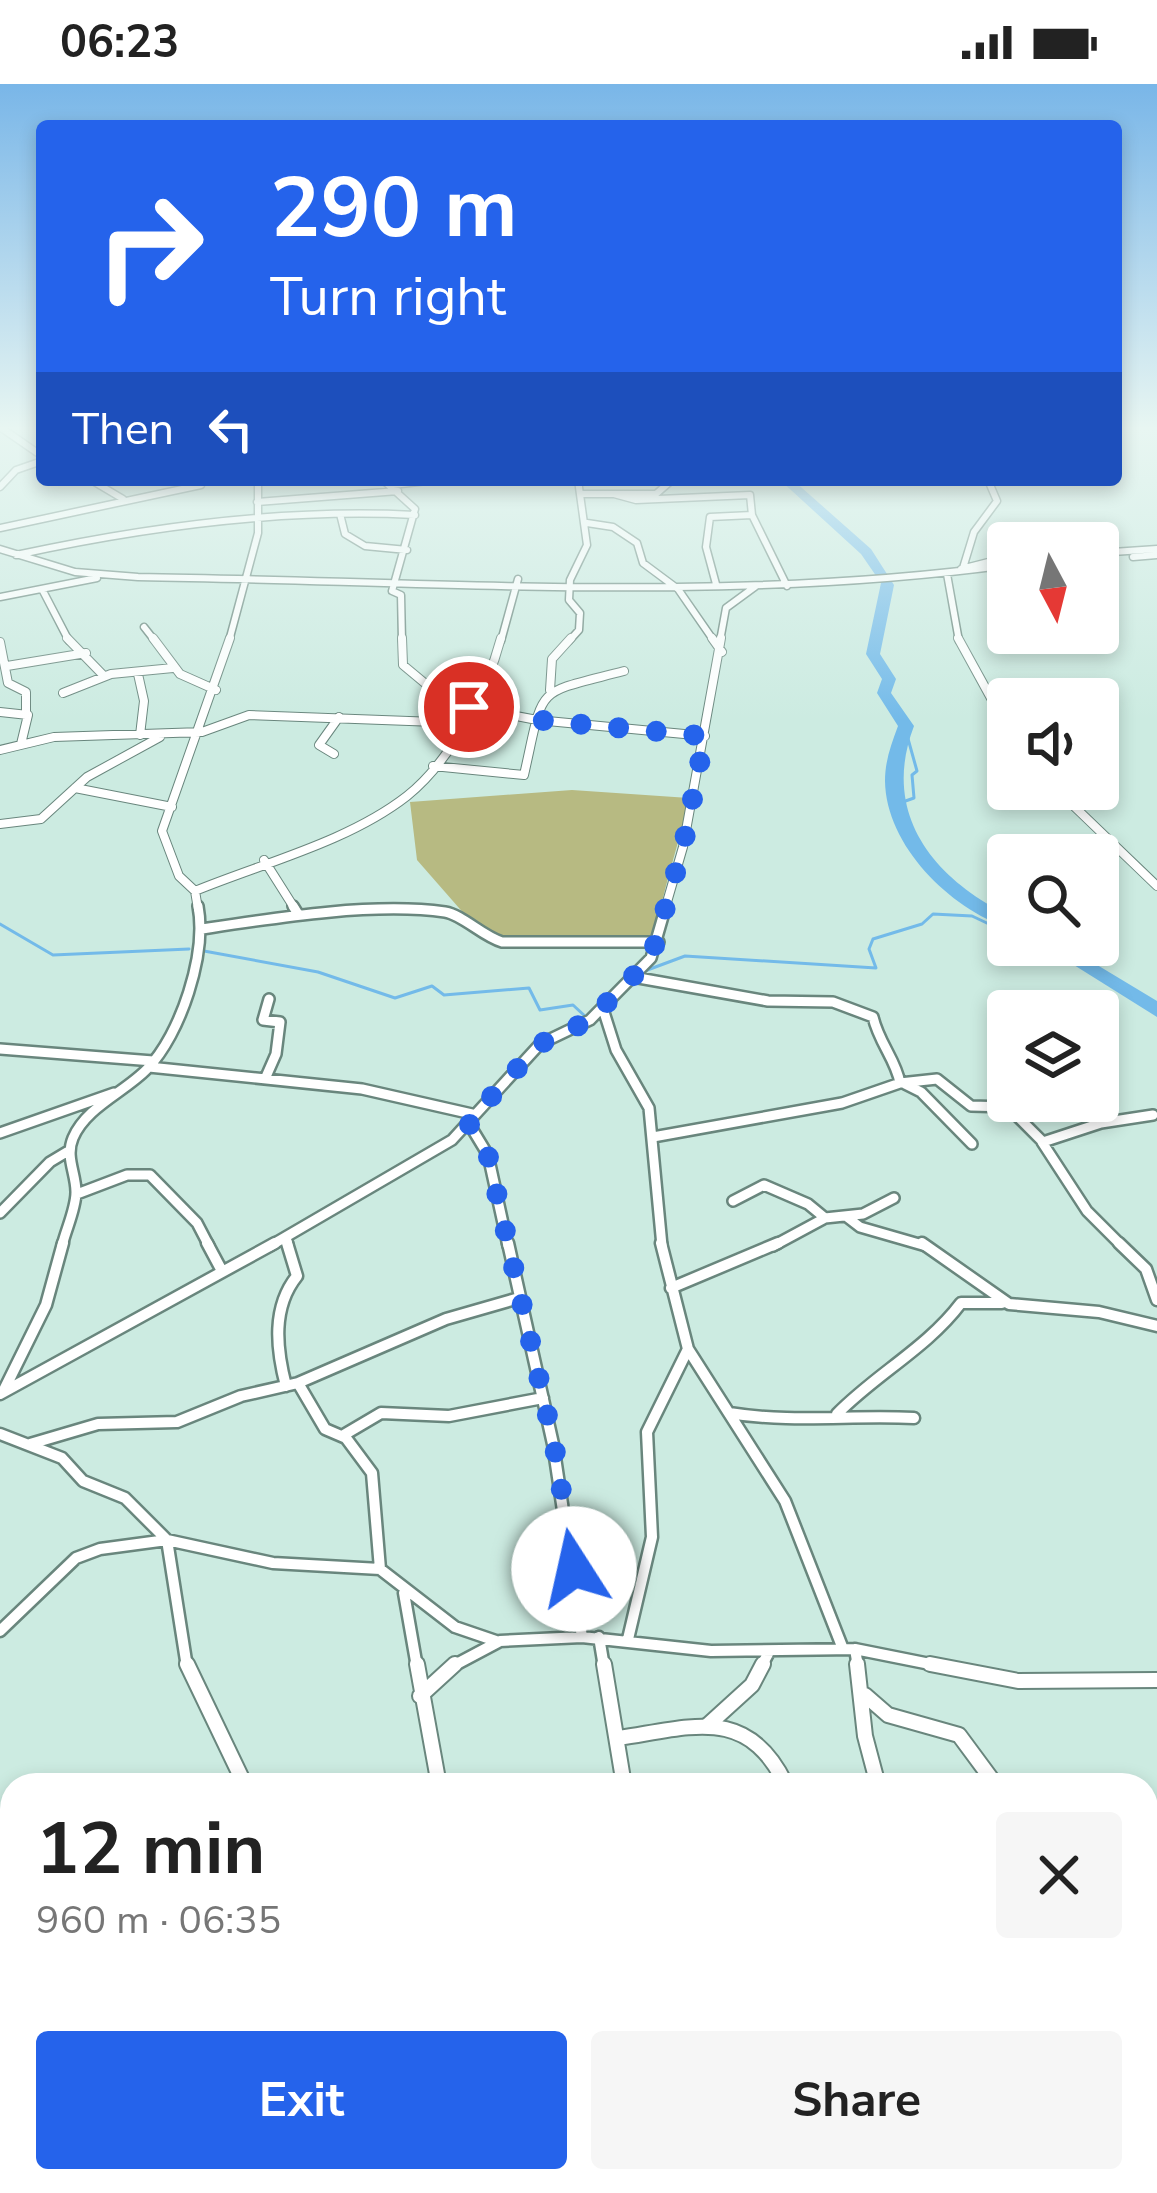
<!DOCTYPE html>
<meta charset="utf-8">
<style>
body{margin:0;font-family:"Nunito Sans",sans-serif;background:#f6f6f6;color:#222;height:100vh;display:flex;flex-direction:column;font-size:45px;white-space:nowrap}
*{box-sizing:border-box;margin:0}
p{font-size:39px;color:#767676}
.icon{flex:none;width:66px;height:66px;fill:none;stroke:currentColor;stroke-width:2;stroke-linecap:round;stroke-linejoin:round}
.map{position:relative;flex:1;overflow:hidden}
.panel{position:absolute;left:0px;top:1689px;width:1158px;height:420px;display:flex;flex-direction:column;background:#fff;border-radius:36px 36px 0 0;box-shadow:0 6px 18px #0003}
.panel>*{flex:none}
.banner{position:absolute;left:36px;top:36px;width:1086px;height:366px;border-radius:12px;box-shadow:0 6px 18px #0003;background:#2563eb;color:#fff;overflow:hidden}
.needle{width:78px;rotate:173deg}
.tools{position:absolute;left:987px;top:438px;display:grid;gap:24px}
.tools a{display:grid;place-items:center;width:132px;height:132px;border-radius:12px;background:#fff;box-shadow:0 6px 18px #0003;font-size:60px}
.pin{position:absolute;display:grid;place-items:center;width:102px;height:102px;color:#fff;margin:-51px;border:6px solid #fff;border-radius:50%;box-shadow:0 3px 12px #0007}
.me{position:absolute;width:132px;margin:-66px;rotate:350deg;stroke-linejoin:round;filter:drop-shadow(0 0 9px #0008)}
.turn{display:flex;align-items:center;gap:42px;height:252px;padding:0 36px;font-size:54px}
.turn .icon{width:156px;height:156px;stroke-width:2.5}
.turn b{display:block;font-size:84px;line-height:102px}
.then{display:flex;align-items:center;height:114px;padding:0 36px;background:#0003;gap:24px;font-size:45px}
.round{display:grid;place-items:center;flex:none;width:126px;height:126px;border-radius:12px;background:#f6f6f6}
.headline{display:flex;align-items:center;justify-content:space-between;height:204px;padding:0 36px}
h1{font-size:72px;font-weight:700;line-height:90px}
.cta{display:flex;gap:24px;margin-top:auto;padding:24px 36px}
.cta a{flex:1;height:138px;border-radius:12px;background:#2563eb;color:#fff;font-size:48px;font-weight:700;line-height:138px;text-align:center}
.cta a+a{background:#f6f6f6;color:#222}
.status{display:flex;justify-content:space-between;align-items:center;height:84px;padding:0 60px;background:#fff;direction:ltr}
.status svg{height:33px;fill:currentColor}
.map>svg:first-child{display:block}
.green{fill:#b7ba82}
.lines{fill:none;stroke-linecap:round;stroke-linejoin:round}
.stream{stroke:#73bae9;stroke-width:3}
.river{fill:#73bae9;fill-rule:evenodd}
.street-far4-casing{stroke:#69867d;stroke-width:9}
.street-far3-casing{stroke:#69867d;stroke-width:10}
.street-far2-casing{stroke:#69867d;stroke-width:14}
.street-far1-casing{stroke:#69867d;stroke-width:15}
.street-casing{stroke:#69867d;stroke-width:18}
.street-far4{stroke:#fff;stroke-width:6}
.street-far3{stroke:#fff;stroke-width:8}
.street-far2{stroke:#fff;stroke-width:9}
.street-far1{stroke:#fff;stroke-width:10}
.street{stroke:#fff;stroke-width:14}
.route{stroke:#2563eb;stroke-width:21;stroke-dasharray:0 37.8}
</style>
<div class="status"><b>06:23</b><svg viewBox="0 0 49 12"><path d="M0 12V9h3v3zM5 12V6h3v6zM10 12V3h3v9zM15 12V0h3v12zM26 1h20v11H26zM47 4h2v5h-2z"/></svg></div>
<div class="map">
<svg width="1157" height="2109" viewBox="0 0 1157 2109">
<rect width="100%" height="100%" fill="#ccebe1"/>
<!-- green -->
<path class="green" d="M 572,706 L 689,714 C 679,761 663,804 655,851 L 527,855 L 480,848 L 417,776 L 410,718 Z"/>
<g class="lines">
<!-- stream -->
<path class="stream" d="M 897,720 L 914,714 L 912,691 L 917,687 L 905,644
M 0,840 L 53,871 L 189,865
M 204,867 L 318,888 L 395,914 L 432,902 L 444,911 L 529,904 L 540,926 L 573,921 L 586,933
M 642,888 L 685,872 L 876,884 L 869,865 L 873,855 L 922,840 L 933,830 L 972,832 L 1008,849"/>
<!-- river -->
<path class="river" d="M 780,396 L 793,396 L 871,465 L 894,501 L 880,570 L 896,595 L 891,609 L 914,642 C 881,728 931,793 1008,831 L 1008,844 C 950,824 886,762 885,697 C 885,677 891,661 898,642 L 877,609 L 882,595 L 866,570 L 881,499 L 861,470 Z
M 1042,861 L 1064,861 L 1157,917 L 1157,933 Z"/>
<!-- street-far4 casing -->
<g class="street-far4-casing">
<path id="street-far4" d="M 0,343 L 42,372
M 91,396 L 123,415
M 383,396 L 415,425 L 392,507 L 401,511 L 402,557
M 393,401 L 435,396
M 0,403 L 16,386 L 42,377
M 582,410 L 656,410 L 672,396
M 614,410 L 636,416 L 750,411 L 752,431 L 787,502
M 257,418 L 398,407
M 340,430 L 345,450 L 365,462 L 407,466
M 587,439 L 613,443 L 637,459 L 643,479 L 678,505 L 714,557
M 0,444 L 201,401
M 0,465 L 75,488 L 138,493 C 426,497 723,520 1008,481
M 1098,469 L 1157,465
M 16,471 C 145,443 283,424 415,431
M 1133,473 L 1157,471
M 963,484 L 974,448 L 997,417 L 988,396
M 961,485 L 1008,473
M 947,490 L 959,557
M 716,500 L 706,463 L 710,433 L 752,431
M 43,507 L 69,557
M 0,513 L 97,494
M 144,543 L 155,557
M 229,557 L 258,449 L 258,396
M 501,557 L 518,495
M 569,557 L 579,546 L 580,529 L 569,516 L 570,496 L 587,461 L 578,396
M 720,557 L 726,524 L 756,502"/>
</g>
<!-- street-far3 casing -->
<g class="street-far3-casing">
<path id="street-far3" d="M 67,554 L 104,592
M 153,554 L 180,590 L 216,606
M 402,554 L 403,581 L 439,611 L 472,619
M 712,554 L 722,568
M 958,554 L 1008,645
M 0,558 L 8,599 L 26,608 L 26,628
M 7,582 L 86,569
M 138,590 L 144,617 L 140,651
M 550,606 L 552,575 L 571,554
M 63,609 L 111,590 L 173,584
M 469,623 L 537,636 L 705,652
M 0,628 L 28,631 L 21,660
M 0,666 L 54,653 L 202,648 L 249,631 L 463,639
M 334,670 L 319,661 L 339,633
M 433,682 L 524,691 C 545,599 532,611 624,587
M 75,704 L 172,723
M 1056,705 L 1157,802
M 0,740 L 41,735 L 87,693 L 160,653
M 264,776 L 295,825
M 195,807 C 263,779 348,758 407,712 C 451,677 487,607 501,554
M 198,825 L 195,807 L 179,792 L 162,747 L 230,554
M 665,825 L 683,763 L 721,554"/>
</g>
<!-- street-far2 casing -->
<g class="street-far2-casing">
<path id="street-far2" d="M 293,822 L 298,830
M 202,845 C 274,834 373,818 445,828 C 463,831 482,852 502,858 L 659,858
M 633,893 L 768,917 L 833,918 L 873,933 C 879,959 896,976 900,999
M 603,925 L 616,966 L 649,1024 L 662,1162
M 0,965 L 153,977
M 149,983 L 362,1005 L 472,1030
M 265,995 L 276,970 L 280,938 L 263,936 L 269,915
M 905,1000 L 921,1008 L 972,1060
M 468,1038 L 488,1071 L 508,1162
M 0,1049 L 114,1009
M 653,1053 L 842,1019 L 900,999 L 937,995 L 971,1022 L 1008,1023 L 1043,1058 L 1101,1039 L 1153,1031
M 1042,1058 L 1087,1127 L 1122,1162
M 77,1110 L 127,1091 L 150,1091 L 197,1139 L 209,1162
M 733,1117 L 764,1101 L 808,1120 L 825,1134
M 0,1129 L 50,1078 L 70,1066
M 847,1133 L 860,1143 L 926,1162
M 287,1157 L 288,1162
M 62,1162 C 66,1145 76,1125 76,1108 C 76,1089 65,1073 73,1054 C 86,1023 125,1008 147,985 C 181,950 207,870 198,822
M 270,1162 L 452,1056 L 540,960 L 590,936 L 651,874 L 666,822
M 773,1162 L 825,1134 L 863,1130 L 894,1114"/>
</g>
<!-- street-far1 casing -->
<g class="street-far1-casing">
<path id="street-far1" d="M 207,1159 L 222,1187
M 508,1159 L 553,1360 L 582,1553
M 661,1159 L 688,1265 L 785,1417 L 843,1565
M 922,1159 L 1009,1220 L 1099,1228 L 1157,1242
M 1119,1159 L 1146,1185 L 1157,1216
M 671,1204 L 778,1159
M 298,1299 L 325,1345 L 346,1354 L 372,1389 L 380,1485
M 286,1302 C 276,1264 272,1223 297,1192 L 287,1159
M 3,1308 L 46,1221 L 63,1159
M 0,1310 L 275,1159
M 729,1329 C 791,1339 851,1331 914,1334
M 837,1330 C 876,1290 927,1264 961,1219 L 1002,1219
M 0,1350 L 62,1374 L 83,1397 L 125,1414 L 167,1456 L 273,1479 L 380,1485 L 455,1543 L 496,1557
M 342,1352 L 381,1329 L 449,1332 L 543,1314
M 30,1360 L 98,1340 L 177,1338 L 241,1312 L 298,1299 L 446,1235 L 519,1214
M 404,1509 L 417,1583
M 0,1547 L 76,1474 L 100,1465 L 167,1456 L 187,1583
M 599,1553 L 604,1583
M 628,1555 L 652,1453 L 647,1348 L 688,1265
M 855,1565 L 858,1583
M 451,1583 L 500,1557 L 582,1553 L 711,1567 L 855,1565 L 945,1583
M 761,1583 L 769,1568"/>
</g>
<!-- street casing -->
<g class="street-casing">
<path id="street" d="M 187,1580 L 245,1701
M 417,1580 L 439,1701
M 604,1580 L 624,1701
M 857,1580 L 865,1652 L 878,1701
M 930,1580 L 1018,1597 L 1157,1596
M 865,1611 L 888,1631 L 959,1651 L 996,1701
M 420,1612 L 455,1580
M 708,1641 L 752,1601 L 763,1580
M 619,1654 C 692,1643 748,1621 786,1701
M 1146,1867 L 1157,1875
M 0,1963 L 12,1955
M 386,2097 L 392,2109
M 691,2097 L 694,2109
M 905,2097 L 905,2109
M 1075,2097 L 1081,2109
M 401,2109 L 403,2097
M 468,2109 L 490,2097"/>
</g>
<!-- street-far4 -->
<use href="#street-far4" class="street-far4"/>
<!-- street-far3 -->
<use href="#street-far3" class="street-far3"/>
<!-- street-far2 -->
<use href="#street-far2" class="street-far2"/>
<!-- street-far1 -->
<use href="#street-far1" class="street-far1"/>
<!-- street -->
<use href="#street" class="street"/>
</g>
<!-- sky -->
<linearGradient id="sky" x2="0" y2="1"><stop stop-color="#79b6e8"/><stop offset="0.54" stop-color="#e8f6f2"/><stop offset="1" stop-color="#e8f6f2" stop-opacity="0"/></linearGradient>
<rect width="1157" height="637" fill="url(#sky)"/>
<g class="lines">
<!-- route -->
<path class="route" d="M 469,623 L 537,636 L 705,652 L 683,763 L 651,874 L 590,936 L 540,960 L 468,1038 L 488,1071 L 554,1360 L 574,1485"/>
</g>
</svg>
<div class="tools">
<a><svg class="needle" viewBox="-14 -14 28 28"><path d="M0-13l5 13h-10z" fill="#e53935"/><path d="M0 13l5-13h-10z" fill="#767676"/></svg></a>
<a><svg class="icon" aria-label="sound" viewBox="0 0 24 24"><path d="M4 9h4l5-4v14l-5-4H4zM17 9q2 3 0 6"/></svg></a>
<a><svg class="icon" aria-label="search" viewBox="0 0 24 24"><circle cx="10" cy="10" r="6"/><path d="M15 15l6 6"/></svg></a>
<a><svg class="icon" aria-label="layers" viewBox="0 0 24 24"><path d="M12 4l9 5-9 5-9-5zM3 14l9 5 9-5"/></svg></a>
</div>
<div class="pin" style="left:469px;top:623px;background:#d93025"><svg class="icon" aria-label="arrive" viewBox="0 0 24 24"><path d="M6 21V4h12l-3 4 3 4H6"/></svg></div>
<svg class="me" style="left:574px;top:1485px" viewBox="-20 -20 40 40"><circle r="19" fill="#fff"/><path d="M0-13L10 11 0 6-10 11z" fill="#2563eb"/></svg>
<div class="banner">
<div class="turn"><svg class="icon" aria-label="right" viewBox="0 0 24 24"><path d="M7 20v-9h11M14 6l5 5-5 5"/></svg><div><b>290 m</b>Turn right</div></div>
<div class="then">Then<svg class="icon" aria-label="left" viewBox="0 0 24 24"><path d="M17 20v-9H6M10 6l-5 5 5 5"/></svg></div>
</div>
<section class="panel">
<div class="headline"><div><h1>12 min</h1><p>960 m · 06:35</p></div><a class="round"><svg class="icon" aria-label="close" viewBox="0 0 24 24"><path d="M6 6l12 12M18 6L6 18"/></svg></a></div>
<div class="cta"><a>Exit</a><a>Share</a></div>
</section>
</div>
